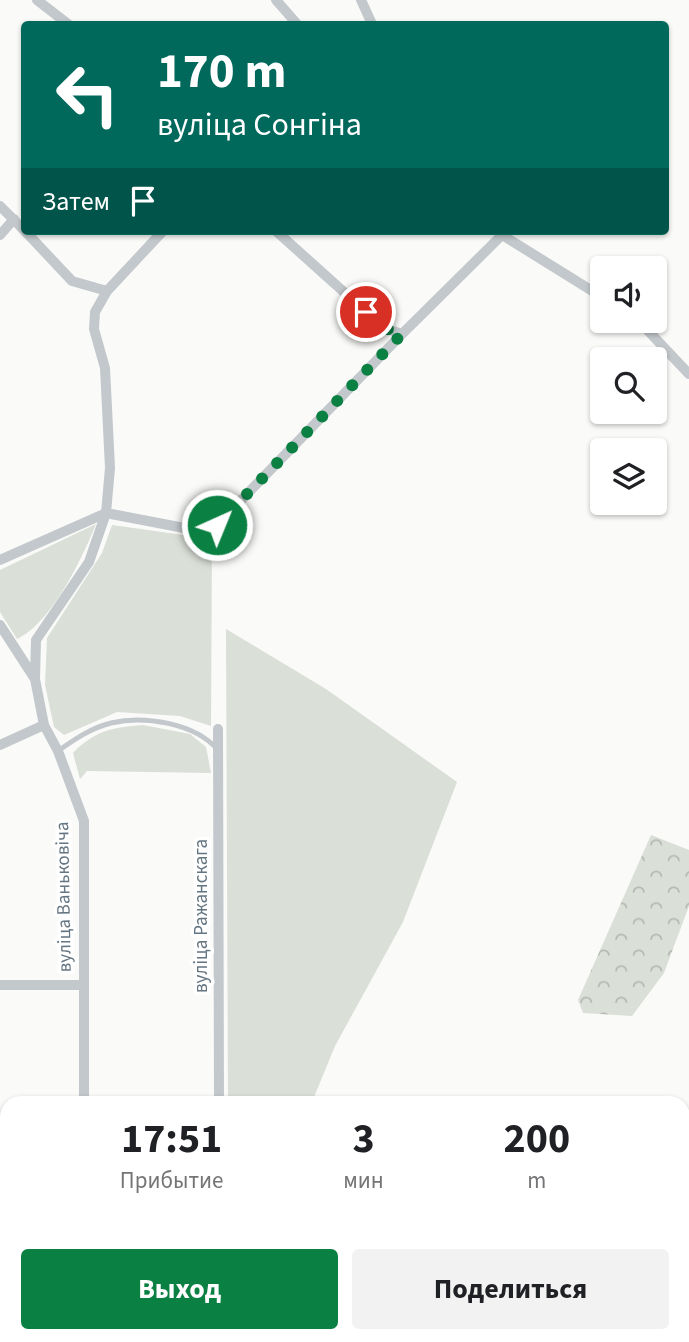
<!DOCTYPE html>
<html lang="ru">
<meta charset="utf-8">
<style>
body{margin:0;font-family:"Source Sans 3",sans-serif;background:#f2f2f2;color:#202124;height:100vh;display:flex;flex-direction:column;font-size:26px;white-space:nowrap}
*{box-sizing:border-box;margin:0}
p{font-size:23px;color:#757577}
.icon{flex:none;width:38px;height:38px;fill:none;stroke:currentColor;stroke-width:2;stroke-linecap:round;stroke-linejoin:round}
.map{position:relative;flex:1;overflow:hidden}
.panel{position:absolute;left:0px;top:1096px;width:690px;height:247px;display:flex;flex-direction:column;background:#fff;border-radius:21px 21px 0 0;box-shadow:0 2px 5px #0004}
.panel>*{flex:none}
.banner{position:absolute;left:21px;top:21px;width:648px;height:214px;border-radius:7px;box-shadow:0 2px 5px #0004;background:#00695c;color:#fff;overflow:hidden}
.controls{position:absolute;left:590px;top:256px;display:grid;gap:14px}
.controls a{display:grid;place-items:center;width:77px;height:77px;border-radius:7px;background:#fff;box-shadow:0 2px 5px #0004;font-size:35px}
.pin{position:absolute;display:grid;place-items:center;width:60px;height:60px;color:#fff;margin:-30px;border:4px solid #fff;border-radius:50%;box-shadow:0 2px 7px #0007}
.me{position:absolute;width:77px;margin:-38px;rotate:44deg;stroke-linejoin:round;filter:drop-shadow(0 0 5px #0008)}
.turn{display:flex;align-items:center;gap:24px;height:147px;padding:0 21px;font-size:32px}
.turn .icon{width:91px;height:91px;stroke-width:2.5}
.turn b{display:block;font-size:49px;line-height:60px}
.then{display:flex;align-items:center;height:66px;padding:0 21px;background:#0003;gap:14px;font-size:26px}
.eta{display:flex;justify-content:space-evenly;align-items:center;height:119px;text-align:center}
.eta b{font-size:42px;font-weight:700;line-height:49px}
.button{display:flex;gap:14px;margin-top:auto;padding:14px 21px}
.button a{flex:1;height:80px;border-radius:7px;background:#0b8043;color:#fff;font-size:28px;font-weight:700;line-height:80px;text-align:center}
.button a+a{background:#f2f2f2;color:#202124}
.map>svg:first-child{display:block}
.green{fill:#dadfd7}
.forest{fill:url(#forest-crowns)}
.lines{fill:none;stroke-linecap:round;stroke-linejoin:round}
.service{stroke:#c3c8cc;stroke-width:5}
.minor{stroke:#c3c8cc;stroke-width:10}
.route{stroke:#0b8043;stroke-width:12;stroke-dasharray:0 21.6}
.labels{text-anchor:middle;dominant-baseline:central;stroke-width:7;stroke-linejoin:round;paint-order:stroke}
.street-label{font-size:19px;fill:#657683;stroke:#fff}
</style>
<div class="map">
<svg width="689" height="1342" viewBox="0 0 689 1342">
<defs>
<pattern id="forest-crowns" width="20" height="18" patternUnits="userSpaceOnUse" patternTransform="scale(1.75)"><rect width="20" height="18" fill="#dadfd7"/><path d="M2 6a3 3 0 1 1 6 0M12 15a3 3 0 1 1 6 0" fill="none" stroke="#b4b9b4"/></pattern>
</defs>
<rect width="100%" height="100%" fill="#fafaf8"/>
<!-- green -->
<path class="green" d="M 96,524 C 83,557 51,624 17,639 L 0,612 L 0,570 Z
M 112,525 L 212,539 L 211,726 L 180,716 L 117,712 L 64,735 L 54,727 L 45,685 L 47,638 L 102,553 Z
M 226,629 L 326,689 L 457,782 L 403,922 L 335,1046 L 312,1102 L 228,1102 Z
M 143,725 L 190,734 L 206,747 L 211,773 L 87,771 L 80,779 L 73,753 C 94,731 113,727 143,725 Z
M 689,1195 L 689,1342 L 409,1342 L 410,1335 L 682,1335 L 682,1211 Z"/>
<!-- forest -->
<path class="forest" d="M 651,835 L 689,850 L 689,906 L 664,973 L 632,1016 L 583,1013 L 578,1000 Z
M 689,1215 L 689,1342 L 586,1342 L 595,1335 L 682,1335 L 683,1230 Z"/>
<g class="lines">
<!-- service -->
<path class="service" d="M 58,751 C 75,739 91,728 111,723 C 144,715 195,723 218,750"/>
<!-- minor -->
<path class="minor" d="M 37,0 L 68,24
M 276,0 L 297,24
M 361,0 L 372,24
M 0,206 L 24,230
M 25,231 L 72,281 L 107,291
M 276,231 L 384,328 L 402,334
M 499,233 L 602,297
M 0,235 L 14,219
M 638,320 L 689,374
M 0,560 L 106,513 L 200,531 L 217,525 L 402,334 L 501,236
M 0,625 L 35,679 L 44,725 L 58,751 L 84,821 L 84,1102
M 35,678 L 36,640 L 89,562 L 106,513 L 110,468 L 105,368 L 94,329 L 95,312 L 107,291 L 163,231
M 218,729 L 219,1102
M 0,745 L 44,725
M 0,985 L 82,985
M 0,1136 L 7,1135
M 221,1335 L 221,1342
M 79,1342 L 79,1335"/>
</g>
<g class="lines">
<!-- route -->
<path class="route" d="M 217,525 L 402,334 L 384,328 L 366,312"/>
</g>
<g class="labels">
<!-- street labels -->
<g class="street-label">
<text transform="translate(64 897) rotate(-91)">вуліца Ваньковіча</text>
<text transform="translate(201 916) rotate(-90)">вуліца Ражанскага</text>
</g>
</g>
</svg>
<div class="controls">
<a><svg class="icon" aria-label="sound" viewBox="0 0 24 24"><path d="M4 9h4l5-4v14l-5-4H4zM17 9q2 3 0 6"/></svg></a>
<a><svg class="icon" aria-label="search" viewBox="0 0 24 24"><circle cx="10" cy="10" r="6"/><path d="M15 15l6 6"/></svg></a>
<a><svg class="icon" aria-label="layers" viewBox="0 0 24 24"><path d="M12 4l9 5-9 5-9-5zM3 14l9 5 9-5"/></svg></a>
</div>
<div class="pin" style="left:366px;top:312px;background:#d93025"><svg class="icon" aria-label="arrive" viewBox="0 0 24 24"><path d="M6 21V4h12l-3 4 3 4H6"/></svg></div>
<svg class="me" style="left:217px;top:525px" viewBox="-20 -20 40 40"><circle r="17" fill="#0b8043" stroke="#fff" stroke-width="3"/><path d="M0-11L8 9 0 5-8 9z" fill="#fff"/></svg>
<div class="banner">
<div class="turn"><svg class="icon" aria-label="left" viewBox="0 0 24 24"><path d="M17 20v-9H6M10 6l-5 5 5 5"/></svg><div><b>170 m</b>вуліца Сонгіна</div></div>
<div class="then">Затем<svg class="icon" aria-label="arrive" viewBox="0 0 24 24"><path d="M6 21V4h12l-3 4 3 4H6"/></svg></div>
</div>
<section class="panel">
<div class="eta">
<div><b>17:51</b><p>Прибытие</p></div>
<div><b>3</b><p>мин</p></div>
<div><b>200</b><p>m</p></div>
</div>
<div class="button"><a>Выход</a><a>Поделиться</a></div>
</section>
</div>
